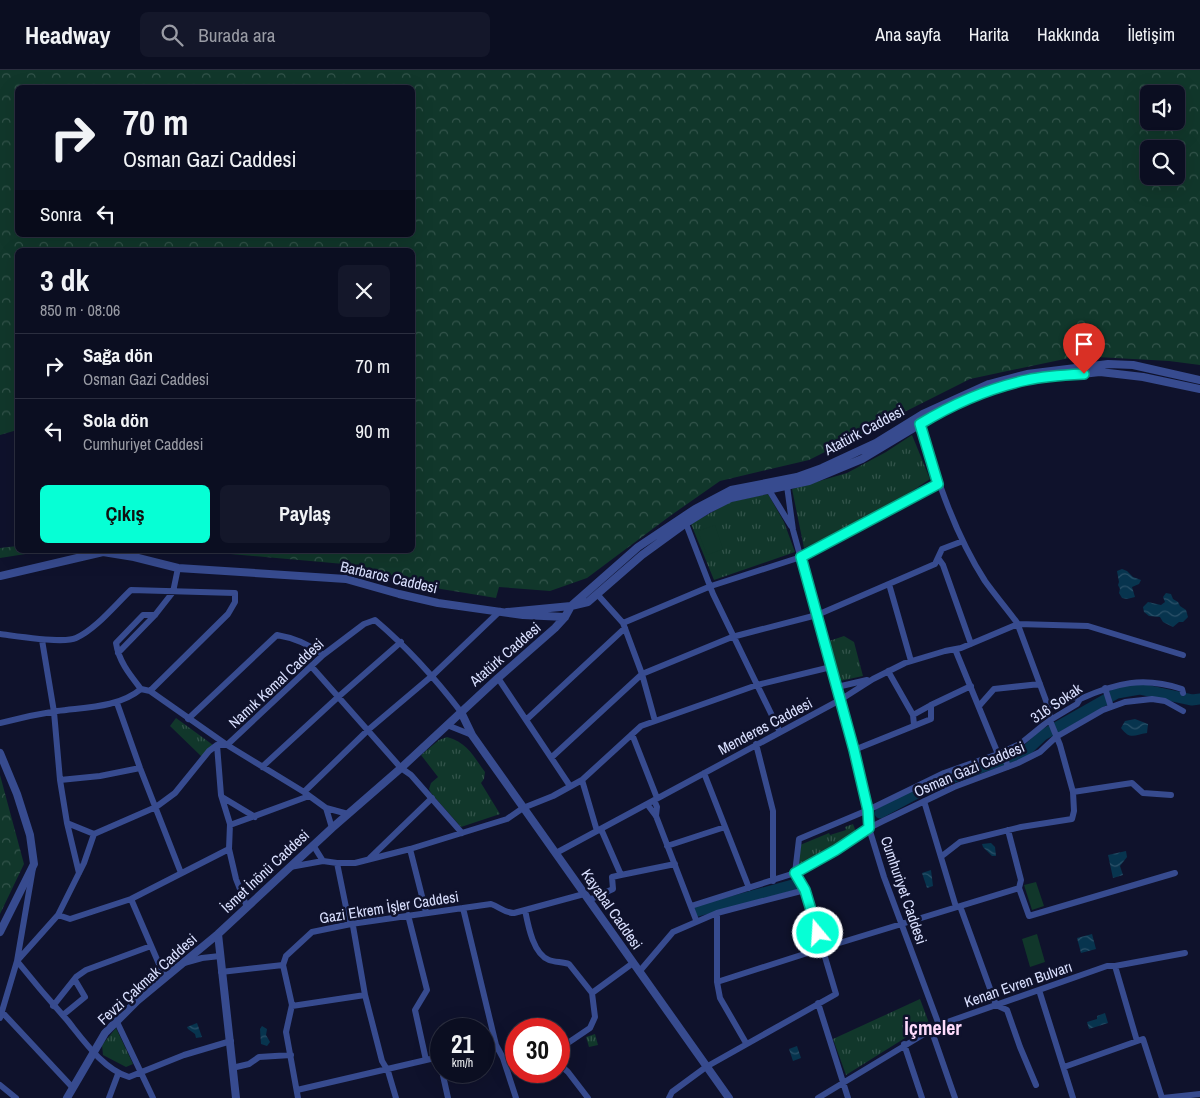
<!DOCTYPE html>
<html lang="tr">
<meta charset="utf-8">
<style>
body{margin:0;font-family:"Archivo Narrow",sans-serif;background:#14172a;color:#f1f3f6;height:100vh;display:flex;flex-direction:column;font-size:19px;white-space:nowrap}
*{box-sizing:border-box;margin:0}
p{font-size:16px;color:#9a9ca5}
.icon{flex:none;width:28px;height:28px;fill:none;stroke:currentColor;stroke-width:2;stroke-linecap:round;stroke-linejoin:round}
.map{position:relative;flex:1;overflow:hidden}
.details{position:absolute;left:15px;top:178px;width:400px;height:305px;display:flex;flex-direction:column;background:#0b0e21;border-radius:8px;box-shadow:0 5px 20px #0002,0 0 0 1px #2b2e3f}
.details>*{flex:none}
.hud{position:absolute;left:15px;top:15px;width:400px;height:152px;border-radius:8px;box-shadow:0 5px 20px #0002,0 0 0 1px #2b2e3f;background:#0b0e21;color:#f1f3f6;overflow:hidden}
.buttons{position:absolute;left:1140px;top:15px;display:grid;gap:10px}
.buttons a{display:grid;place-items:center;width:45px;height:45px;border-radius:8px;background:#0b0e21;box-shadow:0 5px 20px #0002,0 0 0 1px #2b2e3f;font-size:25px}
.speed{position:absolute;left:430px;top:948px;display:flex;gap:10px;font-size:25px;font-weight:700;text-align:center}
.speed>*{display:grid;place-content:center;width:65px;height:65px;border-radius:50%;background:#0b0e21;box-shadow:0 5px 20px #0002,0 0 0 1px #2b2e3f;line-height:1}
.speed small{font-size:12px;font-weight:400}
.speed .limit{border:8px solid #d22;background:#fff;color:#111}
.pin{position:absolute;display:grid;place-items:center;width:42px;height:42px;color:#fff;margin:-51px -21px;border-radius:50% 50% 50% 0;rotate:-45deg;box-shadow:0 0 5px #0007}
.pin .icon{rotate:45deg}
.me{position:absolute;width:55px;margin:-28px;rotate:342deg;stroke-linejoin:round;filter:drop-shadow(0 0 4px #0008)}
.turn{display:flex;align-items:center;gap:18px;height:105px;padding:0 25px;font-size:22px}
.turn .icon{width:65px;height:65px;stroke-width:2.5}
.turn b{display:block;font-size:35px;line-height:42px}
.then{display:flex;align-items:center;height:48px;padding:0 25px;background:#0003;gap:10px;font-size:19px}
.round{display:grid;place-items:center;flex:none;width:52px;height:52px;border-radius:8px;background:#14172a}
.summary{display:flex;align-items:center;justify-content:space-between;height:85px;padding:0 25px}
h1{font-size:30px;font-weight:700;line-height:38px}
.button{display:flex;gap:10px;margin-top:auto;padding:10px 25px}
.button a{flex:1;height:58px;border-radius:8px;background:#06ffd5;color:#111;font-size:20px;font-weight:700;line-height:58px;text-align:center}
.button a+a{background:#14172a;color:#f1f3f6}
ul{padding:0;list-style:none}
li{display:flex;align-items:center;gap:15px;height:65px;padding:0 25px;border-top:1px solid #2b2e3f}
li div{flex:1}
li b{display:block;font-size:19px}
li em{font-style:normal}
header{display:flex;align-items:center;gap:30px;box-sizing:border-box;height:70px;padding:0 25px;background:#0b0e21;border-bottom:1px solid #2b2e3f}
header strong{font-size:24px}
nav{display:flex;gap:28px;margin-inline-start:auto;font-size:18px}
.search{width:350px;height:45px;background:#14172a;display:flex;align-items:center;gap:12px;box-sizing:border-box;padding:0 18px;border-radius:8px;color:#9a9ca5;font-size:19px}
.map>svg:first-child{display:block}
.forest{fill:url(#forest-crowns);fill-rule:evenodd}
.park{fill:url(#park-tufts)}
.garden{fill:#11372b}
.water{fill:url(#water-waves)}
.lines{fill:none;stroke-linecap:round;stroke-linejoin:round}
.river{stroke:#07344e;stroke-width:11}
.minor{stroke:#374b8f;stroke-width:6}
.tertiary{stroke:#374b8f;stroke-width:8}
.route-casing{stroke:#04a68a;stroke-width:12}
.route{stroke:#06ffd5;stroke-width:9}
.labels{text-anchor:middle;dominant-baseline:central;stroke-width:5;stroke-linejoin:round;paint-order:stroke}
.street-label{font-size:15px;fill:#dae0ff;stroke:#0f122c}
.district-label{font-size:20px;font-weight:bold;fill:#ffdcfc;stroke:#0f122c}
</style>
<header>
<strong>Headway</strong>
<div class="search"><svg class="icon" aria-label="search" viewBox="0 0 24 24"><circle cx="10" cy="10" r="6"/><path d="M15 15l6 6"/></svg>Burada ara</div>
<nav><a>Ana sayfa</a><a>Harita</a><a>Hakkında</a><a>İletişim</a></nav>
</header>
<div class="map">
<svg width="1200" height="1028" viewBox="0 0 1200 1028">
<defs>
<pattern id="forest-crowns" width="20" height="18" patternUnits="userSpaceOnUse" patternTransform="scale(1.25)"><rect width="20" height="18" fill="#11372b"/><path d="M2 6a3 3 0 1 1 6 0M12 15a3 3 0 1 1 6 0" fill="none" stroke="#33544b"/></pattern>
<pattern id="park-tufts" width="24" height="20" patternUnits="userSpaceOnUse" patternTransform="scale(1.25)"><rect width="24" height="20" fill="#11372b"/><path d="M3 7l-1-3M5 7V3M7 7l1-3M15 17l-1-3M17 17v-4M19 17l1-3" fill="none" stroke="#33544b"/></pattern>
<pattern id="water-waves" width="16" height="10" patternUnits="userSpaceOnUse" patternTransform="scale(1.25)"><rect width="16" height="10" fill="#07344e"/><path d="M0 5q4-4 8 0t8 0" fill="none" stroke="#2b5169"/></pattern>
</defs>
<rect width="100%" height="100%" fill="#0f122c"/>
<!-- forest -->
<path class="forest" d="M 0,0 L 1200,0 L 1200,295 L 1169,291 L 1079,286 L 970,309 L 809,390 L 720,411 L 670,446 L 587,508 L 550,521 L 499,517 L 496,528 L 441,519 L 355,495 L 185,480 L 412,480 L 412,180 L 18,180 L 17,360 L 0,365 ZM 18,18 L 412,18 L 412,165 L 18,165 ZM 1149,24 L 1176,24 L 1176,51 L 1149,51 ZM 1149,79 L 1176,79 L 1176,106 L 1149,106 Z
M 17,476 L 18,480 L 51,480 L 0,488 L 0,478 Z
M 0,705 L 24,794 L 0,844 Z"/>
<!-- park -->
<path class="park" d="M 912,365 L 930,409 C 890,437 848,458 804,478 L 792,419 L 847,403 L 886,382 Z
M 768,424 L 784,452 L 795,482 L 714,510 L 691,454 L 730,432 Z
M 844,566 L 854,572 L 863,606 L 840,611 L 829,571 Z
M 176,648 L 213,675 L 202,687 L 170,656 Z
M 447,667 C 468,673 473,686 485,702 L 484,709 L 481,713 L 500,744 L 461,757 L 431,723 L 429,719 L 431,713 L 438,707 L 421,685 L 439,670 Z
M 853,754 L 856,762 L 828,780 L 829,782 L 825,784 L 824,782 L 814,787 L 815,789 L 798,798 L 800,775 L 829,763 L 830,765 L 846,760 L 845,757 Z
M 920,929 L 929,953 L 846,1005 L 833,969 Z
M 116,958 L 133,994 L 126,997 L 103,985 L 102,975 Z
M 595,964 L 598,975 L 589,977 L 586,967 Z"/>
<!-- garden -->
<path class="garden" d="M 715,455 L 723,479 L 707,485 L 698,461 Z
M 1036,812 L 1044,836 L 1032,840 L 1024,815 Z
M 1037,864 L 1045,892 L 1030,897 L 1022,869 Z"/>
<!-- water -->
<path class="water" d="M 1122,499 L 1127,501 L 1133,507 L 1141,510 L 1139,514 L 1132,517 L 1135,527 L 1127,529 L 1122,528 L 1119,523 L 1120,519 L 1118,515 L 1119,512 L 1117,501 Z
M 1166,523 L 1171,524 L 1173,529 L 1178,532 L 1180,536 L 1186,540 L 1188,547 L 1183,552 L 1179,552 L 1173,557 L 1163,552 L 1160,547 L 1149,546 L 1144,542 L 1143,537 L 1148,532 L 1161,535 L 1165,532 L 1163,527 Z
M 1135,649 L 1148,654 L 1147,663 C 1134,665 1130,670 1121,658 L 1125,651 Z
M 991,773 L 995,777 L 996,786 L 992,786 L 983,777 L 982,774 Z
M 1126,781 L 1127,787 L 1120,796 L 1123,805 L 1113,808 L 1108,785 Z
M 931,800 L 933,816 L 927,818 L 922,803 Z
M 1092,864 L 1096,879 L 1081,883 L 1077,868 Z
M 1105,943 L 1108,953 L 1089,959 L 1087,952 L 1097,949 L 1097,946 Z
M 197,953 L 202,967 L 196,968 L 195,964 L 188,959 L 187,957 Z
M 262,956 L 267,959 L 266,965 L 270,972 L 267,976 L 261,974 L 260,959 Z
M 797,976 L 801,988 L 793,991 L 789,979 Z"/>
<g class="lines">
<!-- river -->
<path class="river" d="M 880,743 L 932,715 L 1025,682 L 1043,665 L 1117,623 L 1140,619 L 1192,630 L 1200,629
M 698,841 L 796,814"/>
<!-- minor -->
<path class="minor" d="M 920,354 C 937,408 954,463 985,511 C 995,525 1007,539 1018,554
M 784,412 L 787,416 L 793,460 L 854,680 L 868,740 L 869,758 L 884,807 L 939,955
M 771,415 L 769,420 L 791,456
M 685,451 L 713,524 L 780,662
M 938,488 L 943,495 L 971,574
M 889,514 L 911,591
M 597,524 L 623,553 L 642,604 L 655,651
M 155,545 L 143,545 L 116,573 C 119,592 130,605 141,619 L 150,621 L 227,675 L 304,722 L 326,738 L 348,744
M 623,553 L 711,516 L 801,487 L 939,414
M 0,564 C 16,566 64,574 76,568 C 96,559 115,535 131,520 L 235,523 L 235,532 L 228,544 L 150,621
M 42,570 L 54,642 L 60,710 L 67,753 L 94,764
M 955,579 L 998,684
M 118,583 L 155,545 L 173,522 L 178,498
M 311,596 L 401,698 L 411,705 L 462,763
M 888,601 L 913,645
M 498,608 L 570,716
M 837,617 L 867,610
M 1105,618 L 1111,637
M 117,633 L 140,698 L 181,803
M 979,636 L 994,619 L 1040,614
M 1048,636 L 1074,627 L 1080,629
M 188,649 L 277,565 C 295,568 309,574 323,585
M 526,650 L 625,558
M 0,653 C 19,648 38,644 57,641 C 85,637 118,638 141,619
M 447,655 L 472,665
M 914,655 L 913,645 L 931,635 L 971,616
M 632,664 L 657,728
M 756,674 L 773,741 L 773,811
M 217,675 L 221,725 L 230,754 L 229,779 L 236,809 L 247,837
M 854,680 L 931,649 L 931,635
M 1003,682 L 1008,697
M 552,687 L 642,604 L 732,567 L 817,545 L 935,494 L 942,479 L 963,471
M 262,697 L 337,628 L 401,572
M 704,703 L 749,818
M 943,704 L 948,720
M 60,710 L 100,706 L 140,698
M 582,710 L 597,761
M 304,722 L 368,660 L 433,605 L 500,541
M 1073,722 L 1132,713 L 1143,723 L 1171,725
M 222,727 L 255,747
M 654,730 L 657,737 L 656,746
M 924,731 L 956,837
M 647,734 L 656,746 L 696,850
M 326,738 L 332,758
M 67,753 L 79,803
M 230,755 L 309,726
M 1008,760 L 1021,810 L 1019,818 L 1029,846 L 1175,803
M 313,775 L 323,791
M 667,776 L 725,757
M 410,779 L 426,842
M 556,783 L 840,630 L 873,609 L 905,593 L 945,581 L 961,578 L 1018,554 L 1088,556 L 1183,585
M 942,786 L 960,772 L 1021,757 L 1072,749 L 1074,741 L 1073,722 L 1060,675 L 1051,653 L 1048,636 L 1018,555
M 370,788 L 432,728
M 337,793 L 348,847 L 353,856 L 365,925 L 382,991 L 388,1001 L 396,1028
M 290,797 L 323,791 L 337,793 L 355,793 L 410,779 L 507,749 L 523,738 L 553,726 L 582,710 L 641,656 L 757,615 L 831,597
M 33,798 L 17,891 C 33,911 50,931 67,950 C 84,971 103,999 129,1007 L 184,985 L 231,971
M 621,805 L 675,794
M 131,829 L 165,908
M 589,830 L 613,819 L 612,807 L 621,805 L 601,759
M 691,836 L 795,803 L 836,780 L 869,758 L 883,751 L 954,717 L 1018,693 L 1040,682 L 1056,667 L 1103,640 L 1125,632 L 1152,629 L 1165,631 L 1183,641
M 960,836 L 996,935 L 1007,940 L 1020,977 L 1036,1015
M 463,838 L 496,975
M 525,840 C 528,855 533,884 549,890 C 554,892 563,892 569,894 L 592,923
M 717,843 L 717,912 L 720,928 L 746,973
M 58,845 L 70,849 L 131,829 L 229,779
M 408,845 L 427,920 L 415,940 L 426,990
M 184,893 L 202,888 L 220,886
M 1115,896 L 1137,971
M 221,902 L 283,895
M 639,902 L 673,862 L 717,843 L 805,820 L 795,803 L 799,769 L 868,740 L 944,703 L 998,684 L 1020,674 L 1047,652 L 1077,634 L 1080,629 C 1116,613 1143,606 1182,619 L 1183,623
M 717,912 L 823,878 L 1019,818
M 1039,920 L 1073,1028
M 818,933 L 848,1028
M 53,936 L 76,907 L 86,900 L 151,876
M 292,936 L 365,925
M 2,942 L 73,1018
M 63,945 L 85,927 L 75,910
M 0,948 L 17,891 L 58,845 L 84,793 L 94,764 L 156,737 L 175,723 L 209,681 L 217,675 L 227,675 L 323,585 L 364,554 L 375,550 C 408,578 435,608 461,642
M 117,952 L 153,1028
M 931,959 L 955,1028
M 484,971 L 496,975 L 503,988 L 516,987
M 904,974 L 922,1028
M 559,979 L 590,958 L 595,947 L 592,923 L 633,893
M 439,987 L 441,998
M 503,988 L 516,1028
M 559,994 L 568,1002 L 588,1028
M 1064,997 L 1143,969 L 1162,1028
M 232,998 L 249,994 L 259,987 L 291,985
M 442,1001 L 448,1028
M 0,1015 L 16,1028
M 297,1020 L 439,987 L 441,983
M 109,1028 L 118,1004
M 298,1028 L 286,962 L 292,935 L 283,895 L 286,886 L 312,862 L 351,854 L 491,834 C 500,837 504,843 514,843 L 584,824
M 669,1028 L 672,1022 L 706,997 L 836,924 L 805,820
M 818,1028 L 939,955 L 1107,896 L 1115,896 L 1185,883
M 1163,1028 L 1200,1024"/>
<!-- tertiary -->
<path class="tertiary" d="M 0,506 L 103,482 L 134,487 L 178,498 L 346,509 L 399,524 L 438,533 L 523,545 L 565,547
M 507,542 L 571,536 L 638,477 L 695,439 L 731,420 L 797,407 L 822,398 L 876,373 L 923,344 L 989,314 L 1027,304 L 1108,294 L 1133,295 L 1200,310
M 461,642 L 472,665 L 729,1028
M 0,683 L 17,724 L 30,765 L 34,794 L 0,862
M 67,1028 L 105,963 L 137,931 L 218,864
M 236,1028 L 218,864 L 332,758 L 401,698 L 498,608 L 555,558 L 565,547 L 571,536 L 588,532 L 642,485 L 686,453 L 707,440 L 731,428 L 809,411 L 862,389 L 927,350 L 972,326 L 1027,310 L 1100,302 L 1143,307 L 1200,319"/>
</g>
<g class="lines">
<!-- route casing -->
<g class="route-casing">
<path id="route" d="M 818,863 L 805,820 L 795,803 L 836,780 L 869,758 L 868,740 L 854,680 L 801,487 L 938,414 L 920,354 C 953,334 989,318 1027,310 C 1045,306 1065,305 1084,304"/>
</g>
<!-- route -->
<use href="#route" class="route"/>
</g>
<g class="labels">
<!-- street labels -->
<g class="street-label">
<text transform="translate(864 360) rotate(-28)">Atatürk Caddesi</text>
<text transform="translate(389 507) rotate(13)">Barbaros Caddesi</text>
<text transform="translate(505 584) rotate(-41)">Atatürk Caddesi</text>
<text transform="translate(276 613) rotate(-43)">Namık Kemal Caddesi</text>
<text transform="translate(1056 633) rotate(-34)">316 Sokak</text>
<text transform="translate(765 656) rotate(-28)">Menderes Caddesi</text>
<text transform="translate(969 699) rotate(-23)">Osman Gazi Caddesi</text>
<text transform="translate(265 801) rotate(-43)">İsmet İnönü Caddesi</text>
<text transform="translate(904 820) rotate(71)">Cumhuriyet Caddesi</text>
<text transform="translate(389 837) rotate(-9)">Gazi Ekrem İşler Caddesi</text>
<text transform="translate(612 839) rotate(55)">Kayabal Caddesi</text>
<text transform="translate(147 909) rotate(-42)">Fevzi Çakmak Caddesi</text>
<text transform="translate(1018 914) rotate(-19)">Kenan Evren Bulvarı</text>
</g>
<!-- district labels -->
<g class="district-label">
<text x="933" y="957">İçmeler</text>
</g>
</g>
</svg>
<div class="buttons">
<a><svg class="icon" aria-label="sound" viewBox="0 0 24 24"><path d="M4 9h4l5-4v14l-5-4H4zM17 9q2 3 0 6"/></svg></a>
<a><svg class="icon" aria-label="search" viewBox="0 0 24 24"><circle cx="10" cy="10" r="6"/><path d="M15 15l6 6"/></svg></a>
</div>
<div class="speed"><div>21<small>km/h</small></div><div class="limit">30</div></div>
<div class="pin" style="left:1084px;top:304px;background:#d93025"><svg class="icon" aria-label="arrive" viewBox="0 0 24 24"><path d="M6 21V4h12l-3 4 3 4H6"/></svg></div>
<svg class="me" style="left:818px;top:863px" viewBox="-20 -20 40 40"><circle r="17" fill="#06ffd5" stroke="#fff" stroke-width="3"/><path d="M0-11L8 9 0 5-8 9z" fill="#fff"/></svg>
<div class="hud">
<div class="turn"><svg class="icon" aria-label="right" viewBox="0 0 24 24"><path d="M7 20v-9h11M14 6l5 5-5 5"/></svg><div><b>70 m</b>Osman Gazi Caddesi</div></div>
<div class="then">Sonra<svg class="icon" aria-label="left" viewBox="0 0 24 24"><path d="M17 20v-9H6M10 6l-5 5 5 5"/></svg></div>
</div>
<section class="details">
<div class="summary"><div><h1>3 dk</h1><p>850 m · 08:06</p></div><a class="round"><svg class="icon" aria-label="close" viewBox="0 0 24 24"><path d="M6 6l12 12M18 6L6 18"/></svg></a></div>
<ul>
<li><svg class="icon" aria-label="right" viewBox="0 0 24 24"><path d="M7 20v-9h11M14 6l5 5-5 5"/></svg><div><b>Sağa dön</b><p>Osman Gazi Caddesi</p></div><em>70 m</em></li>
<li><svg class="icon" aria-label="left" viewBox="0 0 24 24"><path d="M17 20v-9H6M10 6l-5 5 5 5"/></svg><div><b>Sola dön</b><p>Cumhuriyet Caddesi</p></div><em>90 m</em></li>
</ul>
<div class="button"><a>Çıkış</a><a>Paylaş</a></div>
</section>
</div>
